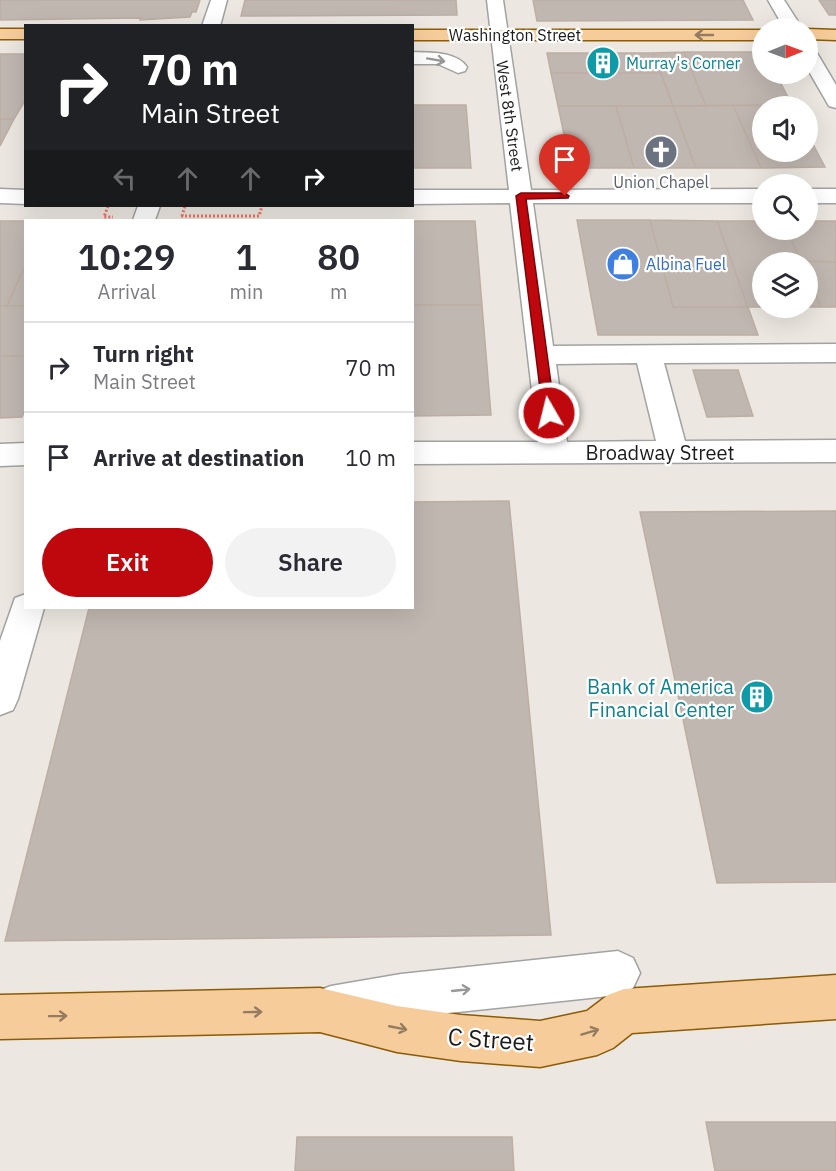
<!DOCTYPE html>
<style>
body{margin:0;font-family:"IBM Plex Sans",sans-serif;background:#f2f2f3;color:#2b2b33;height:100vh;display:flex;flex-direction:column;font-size:22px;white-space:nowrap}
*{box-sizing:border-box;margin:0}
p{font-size:20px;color:#7c7c81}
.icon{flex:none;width:33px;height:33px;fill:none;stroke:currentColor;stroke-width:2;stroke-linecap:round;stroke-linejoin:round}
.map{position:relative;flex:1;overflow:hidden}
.panel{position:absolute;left:24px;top:219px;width:390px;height:390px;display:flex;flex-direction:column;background:#fff;border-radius:0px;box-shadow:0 6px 24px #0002}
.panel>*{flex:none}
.guide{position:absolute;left:24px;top:24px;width:390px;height:183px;border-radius:0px;box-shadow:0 6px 24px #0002;background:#202124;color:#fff;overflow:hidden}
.needle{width:39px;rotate:89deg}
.controls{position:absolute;left:752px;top:18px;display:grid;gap:12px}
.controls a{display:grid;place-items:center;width:66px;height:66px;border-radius:50%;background:#fff;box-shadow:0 6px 24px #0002;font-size:30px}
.pin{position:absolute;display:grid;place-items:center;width:51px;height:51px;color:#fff;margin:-62px -26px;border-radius:50% 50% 50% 0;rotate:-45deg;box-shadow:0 0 6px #0007}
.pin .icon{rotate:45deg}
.me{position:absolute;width:66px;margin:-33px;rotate:352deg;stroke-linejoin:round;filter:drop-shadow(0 0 4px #0008)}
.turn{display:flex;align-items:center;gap:21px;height:126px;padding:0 18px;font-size:27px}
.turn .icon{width:78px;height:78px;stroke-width:2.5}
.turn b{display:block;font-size:42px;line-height:51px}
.lanes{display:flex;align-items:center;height:57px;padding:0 18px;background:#0003;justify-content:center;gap:30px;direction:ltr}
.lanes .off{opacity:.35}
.eta{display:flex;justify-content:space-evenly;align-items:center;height:102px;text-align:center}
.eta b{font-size:36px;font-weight:600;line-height:42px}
.cta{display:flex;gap:12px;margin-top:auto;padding:12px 18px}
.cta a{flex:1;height:69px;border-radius:36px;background:#be080e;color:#fff;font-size:24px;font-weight:600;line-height:69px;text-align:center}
.cta a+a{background:#f2f2f3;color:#2b2b33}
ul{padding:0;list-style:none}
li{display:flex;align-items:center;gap:18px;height:90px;padding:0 18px;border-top:2px solid #e1e1e2}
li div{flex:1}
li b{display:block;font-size:22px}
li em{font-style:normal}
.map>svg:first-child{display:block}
.building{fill:#c1b7b1;stroke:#bdaea4;stroke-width:1.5}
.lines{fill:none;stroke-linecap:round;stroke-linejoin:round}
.minor-casing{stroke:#a2a2a2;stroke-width:3}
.major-casing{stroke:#8c5b06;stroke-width:3}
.path{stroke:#f4746b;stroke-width:3;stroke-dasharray:2 2;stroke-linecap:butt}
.minor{fill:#fff;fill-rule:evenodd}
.major{fill:#f7cc9b;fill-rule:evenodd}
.oneway{stroke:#947c61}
.oneway2{stroke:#989898}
.route{fill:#be080e;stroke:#7c0509;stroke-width:1.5}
.labels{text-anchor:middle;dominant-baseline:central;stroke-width:4.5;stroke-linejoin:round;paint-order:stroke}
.far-street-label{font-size:16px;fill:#1b1b1b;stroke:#fff}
.far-culture-label{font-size:16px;fill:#0d838f;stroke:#fff;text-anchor:start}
.far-worship-label{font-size:16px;fill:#5b616d;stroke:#fff}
.far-shop-label{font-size:16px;fill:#366cbe;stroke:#fff;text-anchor:start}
.street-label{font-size:20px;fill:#1b1b1b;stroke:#fff}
.culture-label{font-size:20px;fill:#0d838f;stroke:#fff;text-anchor:end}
.near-street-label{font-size:24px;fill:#1b1b1b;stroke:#fff}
</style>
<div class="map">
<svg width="836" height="1171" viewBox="0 0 836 1171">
<rect width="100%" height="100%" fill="#ece8e1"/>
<!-- building -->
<path class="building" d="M 0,0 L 200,0 L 196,12 L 192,12 L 190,17 L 140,20 L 140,18 L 0,20 Z
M 245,0 L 456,0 L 457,15 L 241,16 Z
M 533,0 L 743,0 L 753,20 L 537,21 Z
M 819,0 L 836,0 L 836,15 L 829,15 Z
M 684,52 L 762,52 L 762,74 L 776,74 L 792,105 L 706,106 Z
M 684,52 L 706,106 L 673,106 L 653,53 Z
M 547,53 L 653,53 L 661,73 L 551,73 Z
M 0,54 L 26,54 L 26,99 L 14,119 L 0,119 Z
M 551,73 L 661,73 L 673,106 L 558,106 Z
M 412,105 L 466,105 L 471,168 L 412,168 Z
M 733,105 L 792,105 L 762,106 L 762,152 L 807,152 L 807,133 L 825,167 L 761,168 Z
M 733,105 L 761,168 L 696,168 L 673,106 Z
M 558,106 L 616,106 L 634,168 L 571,168 Z
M 616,106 L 673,106 L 696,168 L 634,168 Z
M 0,119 L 14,119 L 0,146 Z
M 577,220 L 650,220 L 673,307 L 748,307 L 758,335 L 598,335 Z
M 650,220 L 717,221 L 748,307 L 673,307 Z
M 0,221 L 26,221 L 26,263 L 7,306 L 0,306 Z
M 412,221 L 475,221 L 482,305 L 412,305 Z
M 717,221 L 762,221 L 762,230 L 787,230 L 801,262 L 762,262 L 762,307 L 748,307 Z
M 807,221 L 836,221 L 836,262 L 801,261 L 787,230 L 807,230 Z
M 801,261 L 836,262 L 836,307 L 821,307 L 807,276 L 807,262 Z
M 26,263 L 26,306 L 7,306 Z
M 807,276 L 821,307 L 807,307 Z
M 412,305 L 482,305 L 491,415 L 412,416 Z
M 0,306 L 26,306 L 26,356 L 0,356 Z
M 0,356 L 26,356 L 26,408 L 22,417 L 0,418 Z
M 693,370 L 738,370 L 753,416 L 707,417 Z
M 509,501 L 551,935 L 5,941 L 89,608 L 412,608 L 412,502 Z
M 836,511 L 836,882 L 717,883 L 640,512 Z
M 706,1122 L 836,1122 L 836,1171 L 715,1171 Z
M 297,1137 L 512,1137 L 514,1171 L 295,1171 Z"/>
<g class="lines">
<!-- minor casing -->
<g class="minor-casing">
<path id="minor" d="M 211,0 L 227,0 L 220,26 L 202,26 Z
M 487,0 L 503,0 L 531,190 L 762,189 L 762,203 L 533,203 L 553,346 L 836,344 L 836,362 L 664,363 L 685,441 L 836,440 L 836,462 L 412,464 L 412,442 L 538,442 L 510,203 L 412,204 L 412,190 L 509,190 ZM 637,363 L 656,441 L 567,442 L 556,364 Z
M 768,0 L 784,0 L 802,28 L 784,28 Z
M 807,46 L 814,48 L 836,85 L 836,108 L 829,106 L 807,68 Z
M 412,52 C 430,53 456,51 467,67 L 465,71 L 458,73 L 438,64 L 412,64 Z
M 0,189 L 26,190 L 26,204 L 0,203 Z
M 807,189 L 836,189 L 836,203 L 807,203 Z
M 138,206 L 160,206 L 155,220 L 133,220 Z
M 26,443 L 26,465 L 0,466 L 0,444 Z
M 26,594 L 26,608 L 44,608 L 18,699 L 13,710 L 0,715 L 0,641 L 15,598 Z
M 618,951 L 633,958 L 640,973 L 633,988 L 618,995 L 401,1018 L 331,1030 L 315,1024 L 309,1008 L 315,992 L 331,986 L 401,974 Z"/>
</g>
<!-- major casing -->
<g class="major-casing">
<path id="major" d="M 0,29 L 26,29 L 26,39 L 0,39 Z
M 807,29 L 836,30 L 836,40 L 807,39 Z
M 412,30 L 762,30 L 762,40 L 412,40 Z
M 836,975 L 836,1019 L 632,1033 L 613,1048 L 597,1055 L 540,1067 L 461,1061 L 397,1052 L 320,1032 L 0,1039 L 0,995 L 320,988 L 397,1006 L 461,1015 L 540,1021 L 587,1011 L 608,995 L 624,989 Z"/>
</g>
<!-- path -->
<path class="path" d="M 108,206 L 104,217 L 113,217
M 181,216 L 259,216 L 262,206
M 182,216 L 185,206"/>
<!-- minor -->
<use href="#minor" class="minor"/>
<!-- major -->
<use href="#major" class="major"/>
</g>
<!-- one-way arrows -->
<defs><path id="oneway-shaft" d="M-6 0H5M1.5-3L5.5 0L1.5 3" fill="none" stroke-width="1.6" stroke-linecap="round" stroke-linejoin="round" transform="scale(1.5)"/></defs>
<g class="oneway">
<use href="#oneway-shaft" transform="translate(704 35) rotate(180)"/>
<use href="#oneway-shaft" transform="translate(253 1012) rotate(-1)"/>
<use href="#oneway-shaft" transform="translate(58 1016) rotate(-1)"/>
<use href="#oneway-shaft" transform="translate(398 1028) rotate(11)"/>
<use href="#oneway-shaft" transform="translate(590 1032) rotate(-17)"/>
</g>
<g class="oneway2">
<use href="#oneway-shaft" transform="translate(436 60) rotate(10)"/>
<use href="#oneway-shaft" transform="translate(461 990) rotate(-6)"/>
</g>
<!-- route -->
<path class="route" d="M 565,193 L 569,196 L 568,198 L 526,199 L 555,413 L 549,417 L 543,413 L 516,196 L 521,193 Z"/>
<!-- icons -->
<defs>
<g id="building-disc" transform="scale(1.725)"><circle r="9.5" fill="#0f9aa8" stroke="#fff"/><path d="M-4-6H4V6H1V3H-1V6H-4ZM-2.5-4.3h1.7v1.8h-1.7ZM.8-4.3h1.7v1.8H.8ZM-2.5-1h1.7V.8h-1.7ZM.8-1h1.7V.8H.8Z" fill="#fff"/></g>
<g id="church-disc" transform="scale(1.725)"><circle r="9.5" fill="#6b7280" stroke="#fff"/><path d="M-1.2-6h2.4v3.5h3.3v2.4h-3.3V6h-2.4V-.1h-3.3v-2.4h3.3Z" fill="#fff"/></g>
<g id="shop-disc" transform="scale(1.725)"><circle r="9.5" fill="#3f7fe0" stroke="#fff"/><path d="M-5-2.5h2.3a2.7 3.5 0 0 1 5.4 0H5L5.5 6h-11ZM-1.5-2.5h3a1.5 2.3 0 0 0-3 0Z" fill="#fff"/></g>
</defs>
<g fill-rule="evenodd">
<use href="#building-disc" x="603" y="63"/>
<use href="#church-disc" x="661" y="152"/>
<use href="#shop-disc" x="623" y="264"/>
<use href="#building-disc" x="757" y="697"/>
</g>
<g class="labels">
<!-- far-street labels -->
<g class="far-street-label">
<text x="515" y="35">Washington Street</text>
<text transform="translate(510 116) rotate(82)">West 8th Street</text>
</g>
<!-- far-culture labels -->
<g class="far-culture-label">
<text x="626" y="63">Murray's Corner</text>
</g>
<!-- far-worship labels -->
<g class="far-worship-label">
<text x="661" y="182">Union Chapel</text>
</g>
<!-- far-shop labels -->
<g class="far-shop-label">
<text x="646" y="264">Albina Fuel</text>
</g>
<!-- street labels -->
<g class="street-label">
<text x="660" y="452">Broadway Street</text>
</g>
<!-- culture labels -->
<g class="culture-label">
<text x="734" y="686">Bank of America<tspan x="734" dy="23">Financial Center</tspan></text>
</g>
<!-- near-street labels -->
<g class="near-street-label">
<text transform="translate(491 1039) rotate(4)">C Street</text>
</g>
</g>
</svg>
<div class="controls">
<a><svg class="needle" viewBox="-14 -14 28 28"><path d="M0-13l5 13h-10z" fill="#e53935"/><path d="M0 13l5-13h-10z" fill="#7c7c81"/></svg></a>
<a><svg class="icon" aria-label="sound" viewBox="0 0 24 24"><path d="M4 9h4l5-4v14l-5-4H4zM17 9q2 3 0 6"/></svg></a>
<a><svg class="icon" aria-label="search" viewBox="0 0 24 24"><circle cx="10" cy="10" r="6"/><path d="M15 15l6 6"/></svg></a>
<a><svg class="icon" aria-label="layers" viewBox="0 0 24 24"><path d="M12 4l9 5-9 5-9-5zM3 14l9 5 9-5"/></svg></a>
</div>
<div class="pin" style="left:565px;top:196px;background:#d93025"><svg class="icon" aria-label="arrive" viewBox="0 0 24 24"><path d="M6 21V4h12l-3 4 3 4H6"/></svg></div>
<svg class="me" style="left:549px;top:413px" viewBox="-20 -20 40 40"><circle r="17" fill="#be080e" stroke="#fff" stroke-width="3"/><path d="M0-11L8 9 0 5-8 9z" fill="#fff"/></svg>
<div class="guide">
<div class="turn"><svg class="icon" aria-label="right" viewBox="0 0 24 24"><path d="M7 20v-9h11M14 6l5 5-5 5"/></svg><div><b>70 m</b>Main Street</div></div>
<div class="lanes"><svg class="icon off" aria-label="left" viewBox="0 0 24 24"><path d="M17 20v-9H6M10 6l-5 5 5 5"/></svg><svg class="icon off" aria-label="ahead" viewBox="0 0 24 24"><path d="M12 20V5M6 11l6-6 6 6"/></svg><svg class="icon off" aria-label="ahead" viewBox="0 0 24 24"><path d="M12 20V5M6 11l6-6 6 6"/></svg><svg class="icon" aria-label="right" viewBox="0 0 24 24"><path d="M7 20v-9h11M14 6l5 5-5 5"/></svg></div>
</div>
<section class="panel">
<div class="eta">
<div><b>10:29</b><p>Arrival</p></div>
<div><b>1</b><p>min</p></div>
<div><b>80</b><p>m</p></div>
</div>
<ul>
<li><svg class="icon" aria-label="right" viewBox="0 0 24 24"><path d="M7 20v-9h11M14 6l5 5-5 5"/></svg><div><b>Turn right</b><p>Main Street</p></div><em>70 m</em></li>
<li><svg class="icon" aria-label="arrive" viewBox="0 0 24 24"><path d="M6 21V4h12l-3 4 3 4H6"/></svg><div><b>Arrive at destination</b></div><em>10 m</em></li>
</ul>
<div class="cta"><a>Exit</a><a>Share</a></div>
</section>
</div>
